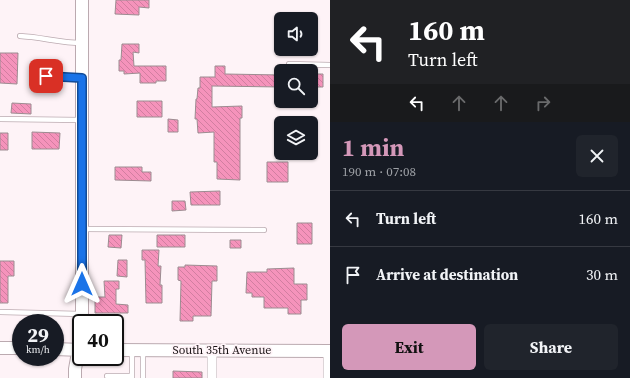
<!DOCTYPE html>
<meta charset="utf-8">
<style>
body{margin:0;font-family:"Source Serif 4",serif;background:#20242c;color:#f1f3f6;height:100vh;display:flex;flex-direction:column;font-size:15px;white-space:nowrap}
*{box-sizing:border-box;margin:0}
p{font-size:13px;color:#9ea1a6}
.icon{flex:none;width:22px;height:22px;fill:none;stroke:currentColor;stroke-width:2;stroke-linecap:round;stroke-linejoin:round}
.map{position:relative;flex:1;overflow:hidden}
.panel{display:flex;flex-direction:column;background:#171b24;width:300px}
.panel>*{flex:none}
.top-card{background:#202124;color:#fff;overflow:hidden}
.tools{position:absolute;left:274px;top:12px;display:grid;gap:8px}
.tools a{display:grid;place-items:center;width:44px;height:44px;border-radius:6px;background:#171b24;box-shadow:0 1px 3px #0004;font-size:20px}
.speed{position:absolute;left:12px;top:314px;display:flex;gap:8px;font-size:20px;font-weight:700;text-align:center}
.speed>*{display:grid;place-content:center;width:52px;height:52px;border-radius:50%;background:#171b24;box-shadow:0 1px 3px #0004;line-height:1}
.speed small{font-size:10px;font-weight:400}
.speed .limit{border:2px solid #111;border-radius:6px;background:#fff;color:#111}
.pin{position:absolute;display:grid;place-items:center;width:34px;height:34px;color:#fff;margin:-17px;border-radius:8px;box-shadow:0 2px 6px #0006}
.me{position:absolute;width:44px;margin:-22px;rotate:0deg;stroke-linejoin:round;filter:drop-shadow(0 0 3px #0008)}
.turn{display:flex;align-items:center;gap:14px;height:84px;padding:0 12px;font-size:18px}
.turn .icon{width:52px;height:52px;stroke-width:2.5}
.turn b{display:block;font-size:28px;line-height:34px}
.lanes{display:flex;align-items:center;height:38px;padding:0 12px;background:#0003;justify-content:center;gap:20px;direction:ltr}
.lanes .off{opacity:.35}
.round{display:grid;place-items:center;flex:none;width:42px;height:42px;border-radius:6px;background:#20242c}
.summary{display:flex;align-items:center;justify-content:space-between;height:68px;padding:0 12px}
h1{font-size:24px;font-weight:700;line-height:30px;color:#d498b9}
.cta{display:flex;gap:8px;margin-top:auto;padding:8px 12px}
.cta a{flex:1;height:46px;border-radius:6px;background:#d498b9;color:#111;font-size:16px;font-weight:700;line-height:46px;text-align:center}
.cta a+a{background:#20242c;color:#f1f3f6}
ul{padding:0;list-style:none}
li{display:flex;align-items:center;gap:12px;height:56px;padding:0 12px;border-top:1px solid #363941}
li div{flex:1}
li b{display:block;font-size:15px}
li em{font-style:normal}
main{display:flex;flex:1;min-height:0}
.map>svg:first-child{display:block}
.building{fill:url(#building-back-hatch);stroke:#9c8c91}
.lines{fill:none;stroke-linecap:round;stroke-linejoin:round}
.lane-casing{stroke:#bbaab0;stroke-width:6}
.street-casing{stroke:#bbaab0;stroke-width:10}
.secondary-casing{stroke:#bbaab0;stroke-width:14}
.lane{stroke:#fff;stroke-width:4.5}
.street{stroke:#fff;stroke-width:9}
.secondary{stroke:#fff;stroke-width:12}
.route-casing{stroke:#114b97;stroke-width:10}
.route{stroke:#1a73e8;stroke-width:7}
.labels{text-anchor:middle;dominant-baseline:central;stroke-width:3.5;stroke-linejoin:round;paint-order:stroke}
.street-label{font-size:12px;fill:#171113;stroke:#fef3f7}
</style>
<main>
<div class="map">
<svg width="330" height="378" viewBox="0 0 330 378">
<defs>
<pattern id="building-back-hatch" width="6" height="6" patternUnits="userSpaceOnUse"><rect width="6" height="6" fill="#f593bb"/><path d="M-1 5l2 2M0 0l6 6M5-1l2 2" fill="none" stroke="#d17ea0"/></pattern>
</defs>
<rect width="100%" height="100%" fill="#fef3f7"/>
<!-- building -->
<path class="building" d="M 116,0 L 149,0 L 149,8 L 139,7 L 139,15 L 115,14 Z
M 122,44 L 139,44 L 139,53 L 133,52 L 134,66 L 166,66 L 166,81 L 156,81 L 156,83 L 140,83 L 140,73 L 124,74 L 124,71 L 119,71 L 119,60 L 121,60 Z
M 0,53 L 18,53 L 17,84 L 0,83 Z
M 215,66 L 225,66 L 225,74 L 281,75 L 281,87 L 212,86 L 212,107 L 242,106 L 242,118 L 240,118 L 240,180 L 217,179 L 217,162 L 214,162 L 214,132 L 198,133 L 197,119 L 195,119 L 196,99 L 197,99 L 198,88 L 200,88 L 200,77 L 215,77 Z
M 311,74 L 323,74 L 323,87 L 311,87 Z
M 137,101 L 162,101 L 162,117 L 137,117 Z
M 12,103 L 31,104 L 31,114 L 11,113 Z
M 168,119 L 178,120 L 178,132 L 168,132 Z
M 32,132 L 60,133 L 59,149 L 32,149 Z
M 0,133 L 8,133 L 8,150 L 0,150 Z
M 267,162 L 288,162 L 288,182 L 267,182 Z
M 115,167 L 142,167 L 142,172 L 151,172 L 151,181 L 115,180 Z
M 220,191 L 220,205 L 191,205 L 190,192 Z
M 172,201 L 185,201 L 186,210 L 172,211 Z
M 297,223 L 312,223 L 312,244 L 297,244 Z
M 109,235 L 122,235 L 121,248 L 108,247 Z
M 157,235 L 185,235 L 185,247 L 157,247 Z
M 230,240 L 241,240 L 241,248 L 230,248 Z
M 142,250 L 159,250 L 158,266 L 161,266 L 160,285 L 162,285 L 162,303 L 146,303 L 145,260 L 142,260 Z
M 118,260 L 127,260 L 127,277 L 117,276 Z
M 0,261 L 14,261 L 14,276 L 8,276 L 8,303 L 0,303 Z
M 185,265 L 217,266 L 217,281 L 212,281 L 211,316 L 193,316 L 193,321 L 180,321 L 181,281 L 178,280 L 178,267 L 185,267 Z
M 294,268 L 294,284 L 307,284 L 307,300 L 301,300 L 301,314 L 288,314 L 288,308 L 264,308 L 264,297 L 252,297 L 252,293 L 246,293 L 247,272 L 267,272 L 267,269 Z
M 104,281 L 119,281 L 119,289 L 116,289 L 116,304 L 128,305 L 128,313 L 95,313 L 95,297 L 105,297 Z
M 173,371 L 202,372 L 202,378 L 173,378 Z"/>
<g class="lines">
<!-- lane casing -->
<g class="lane-casing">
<path id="lane" d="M 20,36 C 41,37 61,43 82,43
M 289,64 L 330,65
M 35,75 L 82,78
M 0,119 L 82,120
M 83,229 L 264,230
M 0,312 L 82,314
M 143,351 L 143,378
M 107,376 L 132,376
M 132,378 L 132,350"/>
</g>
<!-- street casing -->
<g class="street-casing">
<path id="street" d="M 328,351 L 328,378
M 212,378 L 212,350"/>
</g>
<!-- secondary casing -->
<g class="secondary-casing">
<path id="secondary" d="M 82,0 L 82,323
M 0,348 L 21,348
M 55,349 L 81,350
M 115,350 L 330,351
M 75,378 L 75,369 L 81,336"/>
</g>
<!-- lane -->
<use href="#lane" class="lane"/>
<!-- street -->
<use href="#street" class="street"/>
<!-- secondary -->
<use href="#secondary" class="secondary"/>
</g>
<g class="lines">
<!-- route casing -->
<g class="route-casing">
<path id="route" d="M 46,76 L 82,78 L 82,284"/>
</g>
<!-- route -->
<use href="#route" class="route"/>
</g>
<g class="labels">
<!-- street labels -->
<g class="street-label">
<text x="222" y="350">South 35th Avenue</text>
</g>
</g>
</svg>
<div class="tools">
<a><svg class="icon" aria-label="sound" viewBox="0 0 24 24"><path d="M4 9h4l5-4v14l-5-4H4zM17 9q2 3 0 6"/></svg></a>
<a><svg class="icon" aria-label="search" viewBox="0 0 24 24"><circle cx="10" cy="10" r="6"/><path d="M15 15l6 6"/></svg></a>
<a><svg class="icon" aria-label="layers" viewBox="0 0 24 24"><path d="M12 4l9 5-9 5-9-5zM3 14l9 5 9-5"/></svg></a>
</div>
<div class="speed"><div>29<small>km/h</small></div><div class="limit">40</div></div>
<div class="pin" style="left:46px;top:76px;background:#d93025"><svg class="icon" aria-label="arrive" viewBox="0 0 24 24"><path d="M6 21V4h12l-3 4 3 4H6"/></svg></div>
<svg class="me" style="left:82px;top:284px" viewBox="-20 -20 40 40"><path d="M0-17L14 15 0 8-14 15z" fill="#1a73e8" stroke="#fff" stroke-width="4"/></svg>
</div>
<section class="panel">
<div class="top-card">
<div class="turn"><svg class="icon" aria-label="left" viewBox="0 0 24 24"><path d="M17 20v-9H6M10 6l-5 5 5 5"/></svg><div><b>160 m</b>Turn left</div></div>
<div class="lanes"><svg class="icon" aria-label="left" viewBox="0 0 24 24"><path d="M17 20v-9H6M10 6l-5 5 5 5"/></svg><svg class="icon off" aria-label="ahead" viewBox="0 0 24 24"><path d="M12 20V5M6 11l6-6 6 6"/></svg><svg class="icon off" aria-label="ahead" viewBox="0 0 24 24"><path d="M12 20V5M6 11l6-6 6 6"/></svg><svg class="icon off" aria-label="right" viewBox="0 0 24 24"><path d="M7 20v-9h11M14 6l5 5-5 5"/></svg></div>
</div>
<div class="summary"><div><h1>1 min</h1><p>190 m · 07:08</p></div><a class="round"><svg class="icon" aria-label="close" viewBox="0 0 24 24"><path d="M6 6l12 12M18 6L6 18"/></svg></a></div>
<ul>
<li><svg class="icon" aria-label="left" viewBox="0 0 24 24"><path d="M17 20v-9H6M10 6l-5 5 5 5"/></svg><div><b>Turn left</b></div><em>160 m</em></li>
<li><svg class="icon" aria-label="arrive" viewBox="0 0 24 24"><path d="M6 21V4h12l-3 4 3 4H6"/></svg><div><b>Arrive at destination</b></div><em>30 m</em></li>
</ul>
<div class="cta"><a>Exit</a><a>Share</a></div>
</section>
</main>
